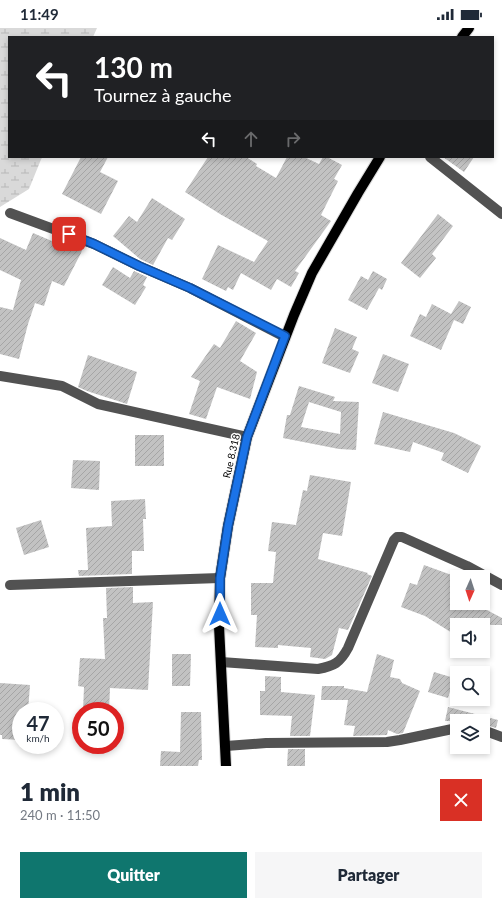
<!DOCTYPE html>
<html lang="fr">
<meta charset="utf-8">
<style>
body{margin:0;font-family:Lato,sans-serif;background:#f6f6f7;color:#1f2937;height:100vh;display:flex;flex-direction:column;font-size:15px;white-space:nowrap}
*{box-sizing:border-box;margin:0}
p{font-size:13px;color:#747a83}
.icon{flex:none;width:22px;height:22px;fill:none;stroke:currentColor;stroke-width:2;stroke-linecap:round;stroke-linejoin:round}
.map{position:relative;height:738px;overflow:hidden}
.panel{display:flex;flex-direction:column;background:#fff;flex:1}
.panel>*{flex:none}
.guide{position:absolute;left:8px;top:8px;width:486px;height:122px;border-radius:0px;box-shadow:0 2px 6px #0003;background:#202124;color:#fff;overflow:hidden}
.needle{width:26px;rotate:183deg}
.fabs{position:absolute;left:450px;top:542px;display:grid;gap:8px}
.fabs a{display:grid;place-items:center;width:40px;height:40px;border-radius:0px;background:#fff;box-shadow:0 2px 6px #0003;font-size:20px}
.speed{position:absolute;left:12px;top:674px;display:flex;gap:8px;font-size:20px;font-weight:700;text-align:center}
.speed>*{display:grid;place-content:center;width:52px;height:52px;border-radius:50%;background:#fff;box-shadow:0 2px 6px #0003;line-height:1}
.speed small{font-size:10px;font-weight:400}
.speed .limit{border:6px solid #d22;background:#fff;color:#111}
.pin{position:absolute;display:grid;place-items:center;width:34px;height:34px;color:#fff;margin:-17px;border-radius:8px;box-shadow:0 2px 6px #0006}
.me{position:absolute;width:44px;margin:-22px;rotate:0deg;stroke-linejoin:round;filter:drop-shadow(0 0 3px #0008)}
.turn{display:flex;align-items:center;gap:14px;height:84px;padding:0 20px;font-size:18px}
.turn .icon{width:52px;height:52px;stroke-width:2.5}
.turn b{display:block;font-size:28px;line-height:34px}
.lanes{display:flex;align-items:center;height:38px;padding:0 20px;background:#0003;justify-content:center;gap:20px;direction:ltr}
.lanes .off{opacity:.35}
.round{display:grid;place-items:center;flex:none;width:42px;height:42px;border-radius:0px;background:#f6f6f7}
.summary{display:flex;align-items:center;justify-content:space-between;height:68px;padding:0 20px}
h1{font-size:24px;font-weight:800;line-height:30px}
.primary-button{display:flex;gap:8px;margin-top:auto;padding:8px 20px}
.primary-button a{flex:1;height:46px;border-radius:0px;background:#0f766e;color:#fff;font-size:16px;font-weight:800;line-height:46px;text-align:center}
.primary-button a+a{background:#f6f6f7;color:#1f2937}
.status{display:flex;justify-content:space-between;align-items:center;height:28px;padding:0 20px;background:#fff;direction:ltr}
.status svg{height:11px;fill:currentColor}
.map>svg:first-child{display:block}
.wetland{fill:url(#wetland-marsh)}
.building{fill:url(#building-hatch);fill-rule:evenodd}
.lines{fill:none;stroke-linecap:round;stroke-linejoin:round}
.major-casing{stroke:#dbdbdb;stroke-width:12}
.minor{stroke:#525252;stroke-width:10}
.major{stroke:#000;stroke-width:10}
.route-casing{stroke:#114b97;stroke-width:10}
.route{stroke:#1a73e8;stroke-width:7}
.labels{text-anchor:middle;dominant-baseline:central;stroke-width:3;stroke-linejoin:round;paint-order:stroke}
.street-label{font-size:10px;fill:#000;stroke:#fff}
</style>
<div class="status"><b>11:49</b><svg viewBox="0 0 49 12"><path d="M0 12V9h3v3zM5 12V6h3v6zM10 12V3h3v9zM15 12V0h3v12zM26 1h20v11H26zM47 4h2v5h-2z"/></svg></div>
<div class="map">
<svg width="502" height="738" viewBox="0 0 502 738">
<defs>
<pattern id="wetland-marsh" width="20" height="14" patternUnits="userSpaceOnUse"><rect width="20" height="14" fill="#d9d9d9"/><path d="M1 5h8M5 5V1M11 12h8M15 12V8" fill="none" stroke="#b8b8b8"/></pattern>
<pattern id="building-hatch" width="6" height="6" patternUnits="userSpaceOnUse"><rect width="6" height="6" fill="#c2c2c2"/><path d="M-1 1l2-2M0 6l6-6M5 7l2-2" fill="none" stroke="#a5a5a5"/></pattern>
</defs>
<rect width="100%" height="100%" fill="#fff"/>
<!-- wetland -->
<path class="wetland" d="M 0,0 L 97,0 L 93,9 L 9,9 L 9,129 L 42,129 L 29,161 L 0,179 Z"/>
<!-- building -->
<path class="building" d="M 81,129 L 108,129 L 100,144 L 118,153 L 101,186 L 62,166 Z
M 208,129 L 246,129 L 257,136 L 256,138 L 276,150 L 287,129 L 304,129 L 319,136 L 323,129 L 327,129 L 342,137 L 334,151 L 338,153 L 321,187 L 331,193 L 295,243 L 299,245 L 291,259 L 277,251 L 271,262 L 241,245 L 233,262 L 228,259 L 226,263 L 202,251 L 218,217 L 254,234 L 268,213 L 220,186 L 185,164 Z
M 443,129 L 474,129 L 464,144 Z
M 152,170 L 185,191 L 172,212 L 168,210 L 153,237 L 140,231 L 113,208 L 129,188 L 137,194 Z
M 438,186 L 453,198 L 432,226 L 436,230 L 420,250 L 401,235 Z
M 33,205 L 59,216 L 61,211 L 83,219 L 81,225 L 64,258 L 52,253 L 44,278 L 35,275 L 28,296 L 19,331 L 0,326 L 0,279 L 13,282 L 21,252 L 0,242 L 0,210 L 26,222 Z
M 113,239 L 130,250 L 134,243 L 147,249 L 143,257 L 146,259 L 135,277 L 102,257 Z
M 373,243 L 387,251 L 382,262 L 379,260 L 367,282 L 348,272 L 361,248 L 368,252 Z
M 459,273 L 471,279 L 463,296 L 454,292 L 441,322 L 410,308 L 420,286 L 426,289 L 432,276 L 451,286 Z
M 236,293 L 256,305 L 240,333 L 257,344 L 250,371 L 217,359 L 206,391 L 189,386 L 200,353 L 191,349 L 214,316 L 220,320 Z
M 335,300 L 357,309 L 352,321 L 359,324 L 350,345 L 322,335 Z
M 383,326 L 409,336 L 398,364 L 372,355 Z
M 88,327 L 137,344 L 127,376 L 87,363 L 78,359 Z
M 299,358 L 335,369 L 333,373 L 359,374 L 356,422 L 339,421 L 283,410 L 287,387 L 290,387 ZM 309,374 L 341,384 L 340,406 L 301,399 Z
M 383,384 L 454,405 L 481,418 L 468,445 L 441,432 L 444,425 L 413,414 L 410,424 L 374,416 Z
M 135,407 L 164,407 L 164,438 L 135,438 Z
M 73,432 L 100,433 L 99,462 L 71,460 Z
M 310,447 L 351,454 L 342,508 L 323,505 L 318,531 L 368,545 L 367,546 L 372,548 L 348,602 L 339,600 L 332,627 L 325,631 L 310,629 L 311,620 L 278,617 L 278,620 L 255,619 L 257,587 L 251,587 L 251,555 L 273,555 L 276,524 L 268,523 L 272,494 L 296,497 L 303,462 L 307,463 Z
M 145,471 L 146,491 L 143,491 L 144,523 L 132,523 L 132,546 L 79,548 L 78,542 L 88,542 L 86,500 L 112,498 L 111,473 Z
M 41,492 L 49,519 L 24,527 L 16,500 Z
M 424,537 L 457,549 L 457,575 L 489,575 L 485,581 L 502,590 L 502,597 L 457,597 L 457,608 L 425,588 L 401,579 L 410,555 L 417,557 Z
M 133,559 L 133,575 L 153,574 L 148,662 L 110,660 L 109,683 L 83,683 L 84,659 L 78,658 L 80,630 L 105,631 L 103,590 L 107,590 L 106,560 Z
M 172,626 L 191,626 L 190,658 L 172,658 Z
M 377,626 L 394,632 L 390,649 L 400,651 L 402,655 L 420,663 L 403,705 L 397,706 L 388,702 L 387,707 L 353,708 L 355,698 L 344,697 L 348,672 L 321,672 L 322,658 L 344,658 L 344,660 L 367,664 Z
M 434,644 L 454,650 L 448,670 L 428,664 Z
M 265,648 L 281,649 L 281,664 L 315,667 L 310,708 L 290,708 L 292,688 L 260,687 L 260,663 L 265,663 Z
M 0,655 L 30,657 L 28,683 L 21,683 L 21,712 L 2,711 L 2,707 L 0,707 Z
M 448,679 L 498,692 L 496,700 L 483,696 L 483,693 L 445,693 Z
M 181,684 L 201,684 L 202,732 L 199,732 L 198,738 L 160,738 L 161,723 L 180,724 Z
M 288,721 L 305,721 L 305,738 L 287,738 Z"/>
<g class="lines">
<!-- major casing -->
<g class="major-casing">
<path id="major" d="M 462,9 L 469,0
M 226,738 L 219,598 L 220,550 L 228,498 L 247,409 L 294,287 L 312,245 L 358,165 L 380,129"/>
</g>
<!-- minor -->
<path class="minor" d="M 430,129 L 502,186
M 10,185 L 94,216 L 139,238 L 190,260 L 285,309
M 0,348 L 62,358 L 98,376 L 247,409
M 10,557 L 220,550
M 221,634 L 318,641 C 334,638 340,635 348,620 L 394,512 L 397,509 L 402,509 L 467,538 L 502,557
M 483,702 L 502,709
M 226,718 L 266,715 L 387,714 L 400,712 L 457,700"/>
<!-- major -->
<use href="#major" class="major"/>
</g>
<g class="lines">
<!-- route casing -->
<g class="route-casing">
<path id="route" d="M 69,206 L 94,216 L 139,238 L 190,260 L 285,308 L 247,409 L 228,498 L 220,550 L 220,586"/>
</g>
<!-- route -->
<use href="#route" class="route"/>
</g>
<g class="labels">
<!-- street labels -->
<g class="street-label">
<text transform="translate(231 428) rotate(-77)">Rue 8.318</text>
</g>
</g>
</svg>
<div class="fabs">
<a><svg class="needle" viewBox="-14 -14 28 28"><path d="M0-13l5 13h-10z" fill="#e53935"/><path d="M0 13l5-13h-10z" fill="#747a83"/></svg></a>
<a><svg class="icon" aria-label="sound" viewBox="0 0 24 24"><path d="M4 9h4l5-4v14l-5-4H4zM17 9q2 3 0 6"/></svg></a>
<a><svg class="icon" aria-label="search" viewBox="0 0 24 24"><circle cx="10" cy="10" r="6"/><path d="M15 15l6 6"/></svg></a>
<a><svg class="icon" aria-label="layers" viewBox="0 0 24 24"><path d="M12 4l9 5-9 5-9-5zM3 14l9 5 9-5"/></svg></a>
</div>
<div class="speed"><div>47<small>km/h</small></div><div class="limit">50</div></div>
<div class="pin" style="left:69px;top:206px;background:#d93025"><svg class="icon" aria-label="arrive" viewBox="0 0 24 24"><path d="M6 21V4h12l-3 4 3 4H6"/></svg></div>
<svg class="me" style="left:220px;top:586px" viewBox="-20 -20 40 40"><path d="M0-17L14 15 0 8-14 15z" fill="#1a73e8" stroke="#fff" stroke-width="4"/></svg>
<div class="guide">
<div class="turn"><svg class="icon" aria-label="left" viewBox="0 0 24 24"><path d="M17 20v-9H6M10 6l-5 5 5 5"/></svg><div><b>130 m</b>Tournez à gauche</div></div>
<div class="lanes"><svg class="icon" aria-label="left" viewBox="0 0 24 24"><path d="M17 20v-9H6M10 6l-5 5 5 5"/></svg><svg class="icon off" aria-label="ahead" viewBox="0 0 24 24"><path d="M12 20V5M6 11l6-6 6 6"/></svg><svg class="icon off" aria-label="right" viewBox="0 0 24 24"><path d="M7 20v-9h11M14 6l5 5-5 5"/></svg></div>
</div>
</div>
<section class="panel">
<div class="summary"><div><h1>1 min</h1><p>240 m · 11:50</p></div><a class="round" style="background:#d93025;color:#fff"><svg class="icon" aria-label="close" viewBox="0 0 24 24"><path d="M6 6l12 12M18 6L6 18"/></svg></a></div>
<div class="primary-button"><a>Quitter</a><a>Partager</a></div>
</section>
